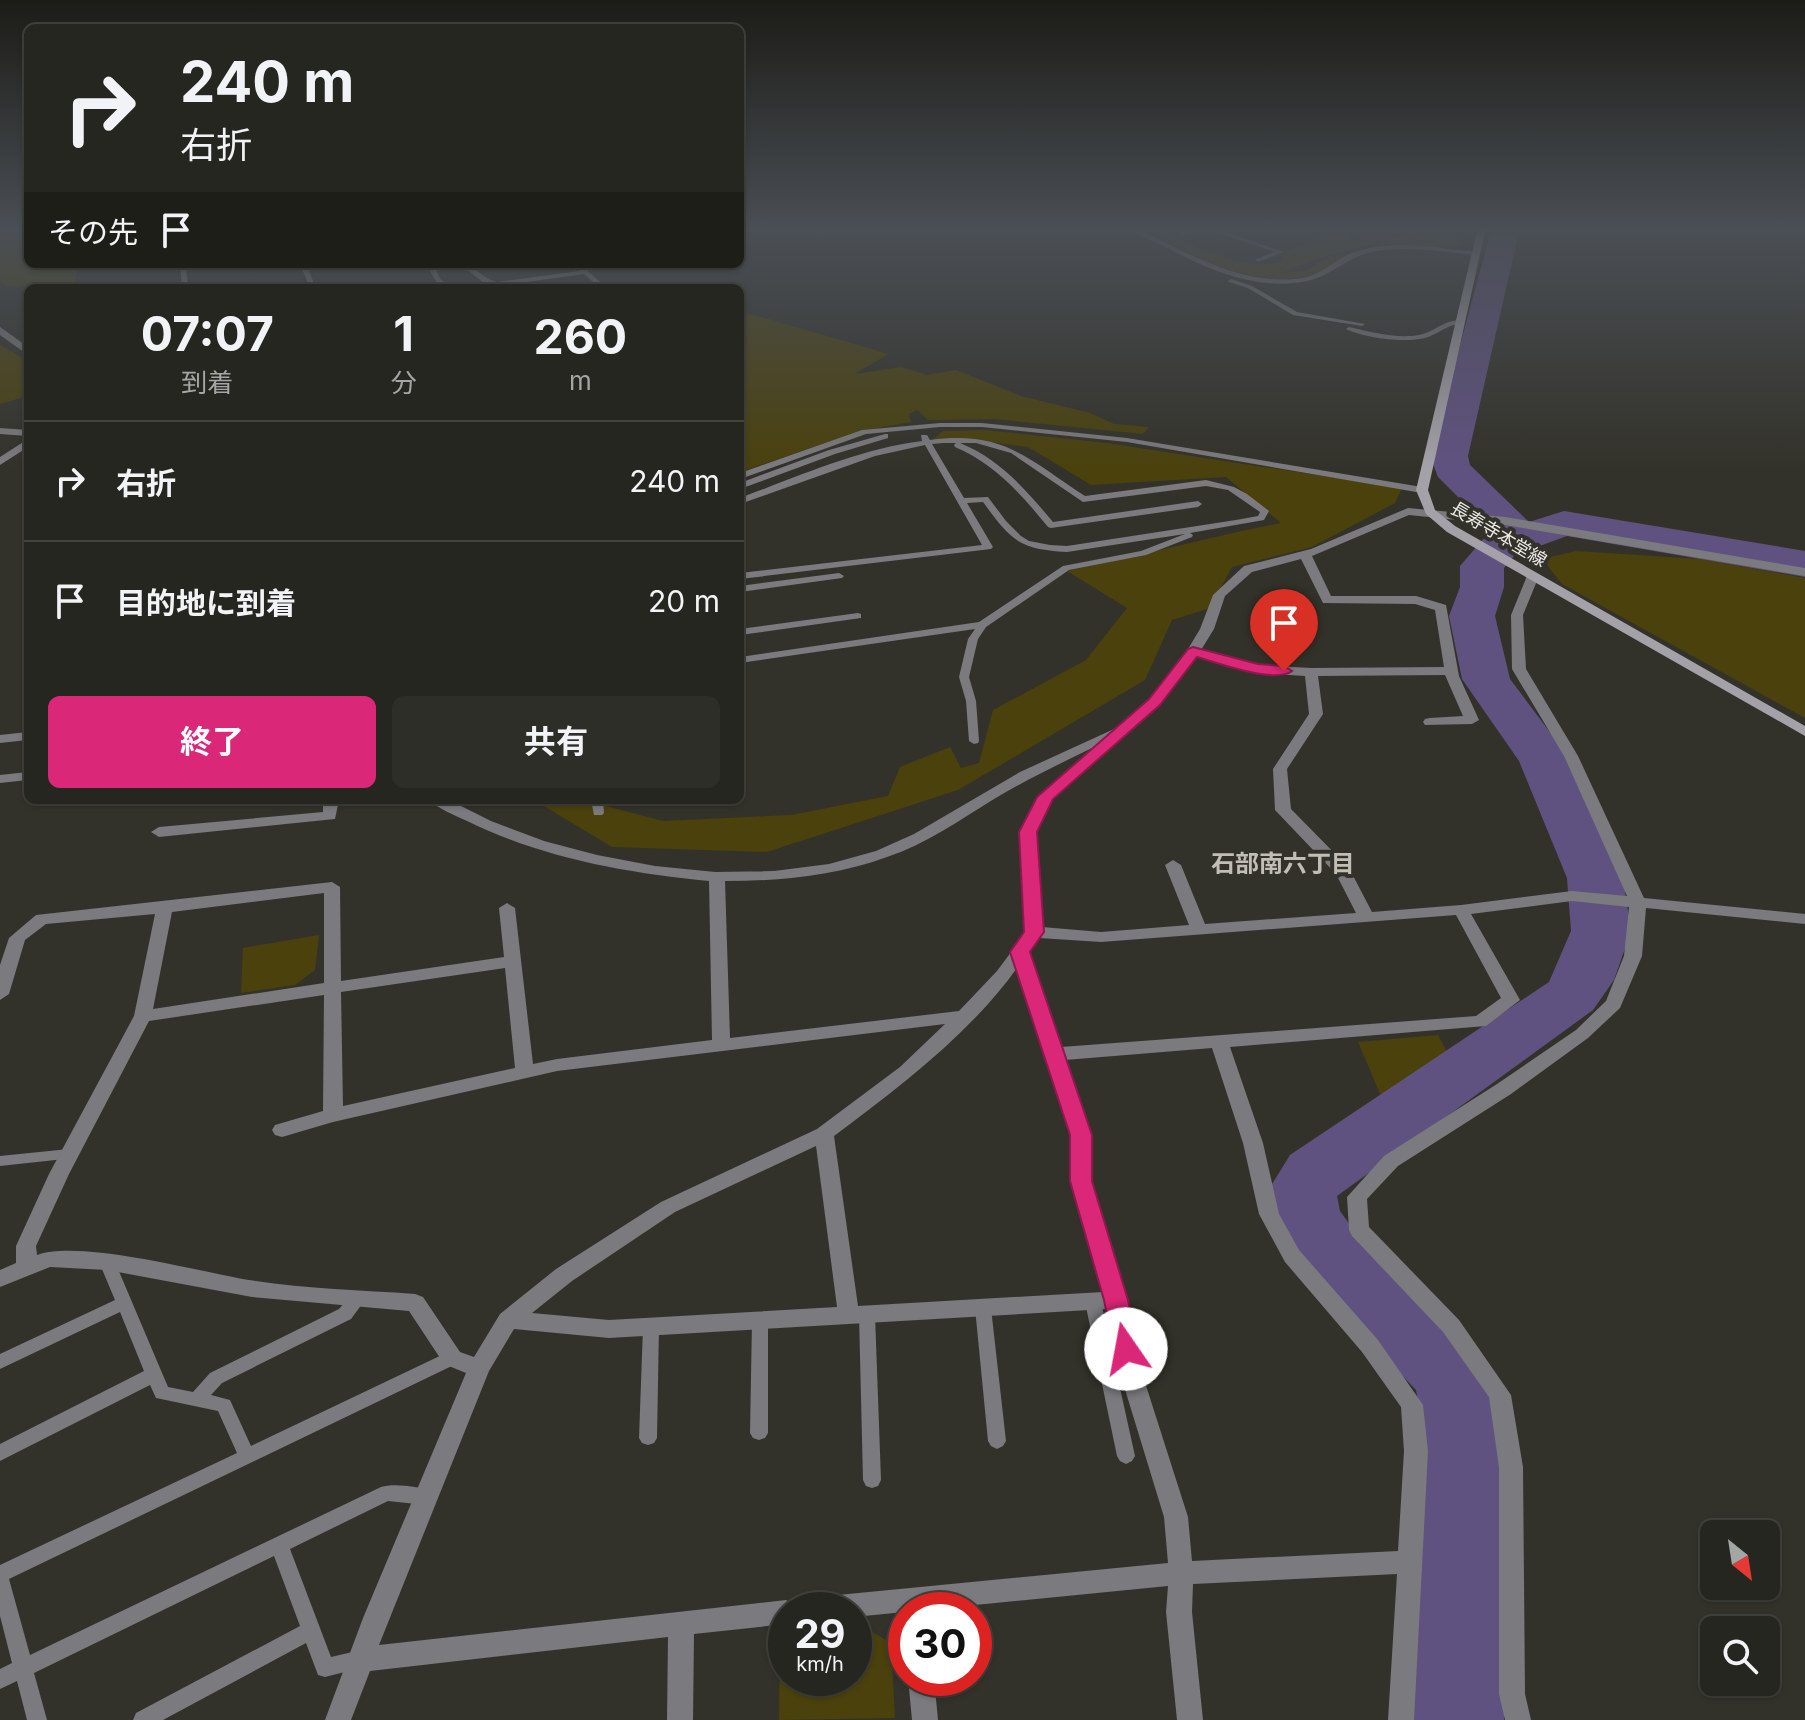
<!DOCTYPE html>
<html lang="ja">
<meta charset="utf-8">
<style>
body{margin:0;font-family:Inter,"Noto Sans JP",sans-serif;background:#2e2e29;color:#f1f3f6;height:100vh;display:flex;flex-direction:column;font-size:30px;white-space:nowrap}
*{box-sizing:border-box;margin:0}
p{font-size:26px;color:#a4a5a5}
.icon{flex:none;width:44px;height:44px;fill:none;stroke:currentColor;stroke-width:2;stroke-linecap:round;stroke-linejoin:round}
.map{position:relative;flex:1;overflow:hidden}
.panel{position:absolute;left:24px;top:284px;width:720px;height:520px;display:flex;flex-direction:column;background:#262620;border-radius:12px;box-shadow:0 2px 6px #0004,0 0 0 2px #42433e}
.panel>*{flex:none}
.hud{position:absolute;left:24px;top:24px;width:720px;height:244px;border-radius:12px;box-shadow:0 2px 6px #0004,0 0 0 2px #42433e;background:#262620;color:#f1f3f6;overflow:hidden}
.needle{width:52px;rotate:150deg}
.buttons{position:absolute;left:1700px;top:1520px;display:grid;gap:16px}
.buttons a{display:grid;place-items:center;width:80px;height:80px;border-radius:12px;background:#262620;box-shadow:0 2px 6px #0004,0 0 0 2px #42433e;font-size:40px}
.speed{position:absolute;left:768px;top:1592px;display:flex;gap:16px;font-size:40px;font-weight:700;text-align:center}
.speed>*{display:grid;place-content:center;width:104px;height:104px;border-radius:50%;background:#262620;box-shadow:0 2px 6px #0004,0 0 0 2px #42433e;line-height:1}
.speed small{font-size:20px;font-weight:400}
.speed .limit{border:12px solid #d22;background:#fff;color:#111}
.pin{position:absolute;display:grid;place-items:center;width:68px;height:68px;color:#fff;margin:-82px -34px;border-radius:50% 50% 50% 0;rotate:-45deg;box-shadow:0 0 8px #0007}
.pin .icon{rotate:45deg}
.me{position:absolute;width:88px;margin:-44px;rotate:348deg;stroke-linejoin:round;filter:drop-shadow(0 0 6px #0008)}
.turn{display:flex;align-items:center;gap:28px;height:168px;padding:0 24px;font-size:36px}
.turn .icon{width:104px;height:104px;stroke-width:2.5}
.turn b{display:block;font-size:56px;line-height:68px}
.then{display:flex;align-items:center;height:76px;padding:0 24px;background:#0003;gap:16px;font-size:30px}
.eta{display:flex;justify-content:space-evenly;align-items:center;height:136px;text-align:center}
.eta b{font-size:48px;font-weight:700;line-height:56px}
.action{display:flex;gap:16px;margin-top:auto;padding:16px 24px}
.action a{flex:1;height:92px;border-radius:12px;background:#db2777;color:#fff;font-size:32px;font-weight:700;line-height:92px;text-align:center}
.action a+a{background:#2e2e29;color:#f1f3f6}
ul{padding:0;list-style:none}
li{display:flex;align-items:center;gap:24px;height:120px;padding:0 24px;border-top:2px solid #42433e}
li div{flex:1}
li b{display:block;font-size:30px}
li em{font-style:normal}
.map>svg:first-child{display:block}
.green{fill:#4a410d}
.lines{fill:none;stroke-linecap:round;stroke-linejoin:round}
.river{fill:#605280;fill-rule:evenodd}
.service{fill:#7b7a7e;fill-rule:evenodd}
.minor{fill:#7b7a7e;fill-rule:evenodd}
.tertiary{fill:#7b7a7e;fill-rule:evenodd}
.secondary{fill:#a4a2a8;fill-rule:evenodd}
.route{fill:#db2777;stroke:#8e194d;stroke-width:2}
.labels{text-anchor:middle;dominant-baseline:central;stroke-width:8;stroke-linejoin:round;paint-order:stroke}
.far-street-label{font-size:18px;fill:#ebeae5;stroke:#33322a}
.neighbourhood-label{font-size:24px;font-weight:bold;fill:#c0beb5;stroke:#33322a}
</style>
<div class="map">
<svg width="1805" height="1720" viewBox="0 0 1805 1720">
<rect width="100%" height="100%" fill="#33322a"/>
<!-- green -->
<path class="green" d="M 0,227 L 28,227 L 28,264 L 79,264 L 74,282 L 7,287 L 0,281 Z
M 1334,227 L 1347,227 L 1347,241 L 1338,245 L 1364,238 L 1419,237 L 1392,234 L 1392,227 L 1439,227 L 1429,233 L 1434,239 L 1454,237 L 1464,243 L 1457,248 L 1370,244 L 1307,262 L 1282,273 L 1309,270 C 1317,262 1337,252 1349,255 C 1340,261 1331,269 1322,272 C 1276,291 1200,267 1163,236 L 1166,234 C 1204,249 1240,271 1281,262 L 1286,252 L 1334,231 Z
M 740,311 L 889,354 L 854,374 L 901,367 L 927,375 L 956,370 L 1021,396 L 1090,413 L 1114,424 L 1149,427 L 1143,434 L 995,419 L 928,420 L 917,410 L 909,414 L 911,422 L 861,431 L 740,472 Z
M 0,345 L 28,361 L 28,396 L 0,404 Z
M 985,430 L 1107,443 L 1402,488 L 1395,503 L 1312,547 L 1232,567 L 1210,608 L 1172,620 L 1145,680 L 958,790 L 767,852 L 612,847 L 537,802 L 528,800 L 583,800 L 663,821 L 791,815 L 888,796 L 900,767 L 950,747 L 961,768 L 979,763 L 993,710 L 1086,660 L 1127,608 L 1067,571 C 1139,556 1209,537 1281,523 L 1226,477 L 1091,485 L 1028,447 L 974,440 L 932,440 L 943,431 Z
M 1576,551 L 1701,559 L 1805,578 L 1805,718 L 1562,584 L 1542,559 Z
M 319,935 L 315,970 L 295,985 L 241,993 L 243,948 Z
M 1438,1035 L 1453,1063 L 1386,1108 L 1358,1042 Z
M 854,1621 L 891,1643 L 895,1718 L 779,1720 L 780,1626 L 786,1625 L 786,1678 L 854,1678 Z"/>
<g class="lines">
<!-- river -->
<path class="river" d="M 1492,227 L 1520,227 L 1468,456 L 1470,465 L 1529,522 L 1564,511 L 1805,551 L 1805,577 L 1567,536 L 1515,555 L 1504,568 L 1504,587 L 1495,616 L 1510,679 L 1570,759 L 1623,878 L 1631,931 L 1614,980 L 1593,1010 L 1337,1196 L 1340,1211 L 1350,1225 L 1474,1347 L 1500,1400 L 1505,1427 L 1504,1720 L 1410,1720 L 1423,1427 L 1416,1390 L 1298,1265 L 1269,1218 L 1266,1194 L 1290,1155 L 1549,982 L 1571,931 L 1567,878 L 1519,761 L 1462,679 L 1449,616 L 1460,587 L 1460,566 L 1491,530 L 1438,477 L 1430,456 Z"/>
<!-- service -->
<path class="service" d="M 1127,227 L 1135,227 C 1188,253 1241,287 1303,278 C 1322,275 1334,260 1352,253 C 1383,242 1417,245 1449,249 C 1459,250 1470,250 1479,253 L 1476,255 C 1442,252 1406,245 1372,252 C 1349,256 1334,274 1311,280 C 1261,293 1209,270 1165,247 C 1152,241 1139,235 1127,227 Z
M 1199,227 L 1212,227 L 1284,252 L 1258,262 L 1256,261 L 1256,259 L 1275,252 L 1206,229 L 1182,236 L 1179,234 Z
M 180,264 L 186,264 L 188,288 L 182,288 Z
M 300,264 L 306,264 L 316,288 L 310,288 Z
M 427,264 L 433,264 L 441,280 L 453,288 C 437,288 433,277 427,264 Z
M 460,264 C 474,264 483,279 497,282 L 580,271 L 573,264 L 580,264 L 607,288 L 600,288 L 584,274 L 497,286 L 484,283 Z
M 1231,279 L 1252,286 L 1297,312 L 1365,324 L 1362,326 L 1293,315 L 1248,288 L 1229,282 L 1228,281 Z
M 1461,320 L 1464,322 L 1463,323 C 1445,326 1443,331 1428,337 C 1407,344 1364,338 1346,329 L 1349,327 C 1370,332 1397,339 1419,335 C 1435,332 1441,321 1461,320 Z
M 940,423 L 982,423 L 1127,438 L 1422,487 L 1426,490 L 1422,493 L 1127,442 L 982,427 L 940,427 L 866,434 L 740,479 L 740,473 L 862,430 Z
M 885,434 L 888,434 L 888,438 L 835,454 L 740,489 L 740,483 L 829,450 Z
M 921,435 L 927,435 L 930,440 C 1004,430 1028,459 1085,496 L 1206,480 L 1234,487 L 1247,494 L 1269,511 L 1264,520 L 1190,533 L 1193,535 L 1192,537 L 1146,555 L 1069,570 L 986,627 L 978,639 L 969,677 L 976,701 L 979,741 L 978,743 L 974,744 L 969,741 L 966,701 L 959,677 L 968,639 L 975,629 L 740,663 L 740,657 L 979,622 L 1063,566 L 1141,551 L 1185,534 L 1067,552 C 1018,549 1011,540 983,502 L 967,503 L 993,547 L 991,549 L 740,579 L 740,573 L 982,545 L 925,445 L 875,456 L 740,504 L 740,498 C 799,476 859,449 922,441 ZM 943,443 L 956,443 L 954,445 L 955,447 C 995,464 1021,494 1048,527 L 1051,528 L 1198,507 L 1202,504 L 1198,501 L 1053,522 C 1026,490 1000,459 960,443 L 976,443 L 1011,453 L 1083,502 L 1206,486 L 1228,490 L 1260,512 L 1258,516 L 1236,520 L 1067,546 L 1050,545 L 1029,541 L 1021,536 L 1006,521 L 988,497 L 964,498 L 932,444 Z
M 839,573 L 844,576 L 842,578 L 740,592 L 740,586 Z
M 858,613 L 861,614 L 861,618 L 740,635 L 740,629 Z
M 591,800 L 603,800 L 604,813 L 602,815 L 594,815 Z
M 69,1149 L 74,1150 L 76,1154 L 74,1158 L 0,1166 L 0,1156 Z
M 107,1256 L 113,1258 L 115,1262 L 168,1387 L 193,1392 L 210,1373 L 339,1309 C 346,1301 351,1292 363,1295 L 365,1300 L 351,1319 L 222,1383 L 211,1395 L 230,1400 L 251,1446 L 446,1353 L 452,1351 L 458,1353 L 460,1358 L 458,1363 L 9,1579 L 30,1655 L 381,1487 C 395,1483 418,1487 432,1491 L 435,1497 L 432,1503 L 426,1505 L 388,1501 L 290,1549 L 331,1657 L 361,1650 L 368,1652 L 371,1659 L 368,1666 L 325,1677 L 318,1675 L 306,1643 L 163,1720 L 133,1720 L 136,1713 L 300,1626 L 274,1556 L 34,1673 L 47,1720 L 27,1720 L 17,1681 L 0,1689 L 0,1669 L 12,1663 L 0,1616 L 0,1565 L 237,1453 L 218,1411 L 156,1398 L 150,1385 L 0,1461 L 0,1444 L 144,1371 L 120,1312 L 0,1369 L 0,1354 L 115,1300 L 99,1262 L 101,1258 Z
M 1093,1296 L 1099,1297 L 1101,1302 L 1135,1456 L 1132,1461 L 1126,1464 L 1120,1461 L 1117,1456 L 1085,1302 L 1087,1297 Z
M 983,1302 L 989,1303 L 991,1308 L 1006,1441 L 1003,1446 L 997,1449 L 991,1446 L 988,1441 L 975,1308 L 977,1303 Z
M 867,1308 L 873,1310 L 875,1315 L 881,1480 L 878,1486 L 872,1488 L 866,1486 L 863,1480 L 859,1315 L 861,1310 Z
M 760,1314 L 766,1316 L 768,1321 L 768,1433 L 765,1438 L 759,1440 L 753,1438 L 750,1433 L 752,1321 L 754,1316 Z
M 651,1320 L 657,1322 L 659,1327 L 657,1438 L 654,1443 L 648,1445 L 642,1443 L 639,1438 L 643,1327 L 645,1322 Z"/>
<!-- minor -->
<path class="minor" d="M 820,227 L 830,227 L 821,233 L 815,233 L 815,229 Z
M 0,428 L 28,430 L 28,436 L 0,434 Z
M 1408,508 L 1505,517 L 1805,568 L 1805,576 L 1505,525 L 1409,515 L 1312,556 L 1331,596 L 1416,596 L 1446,605 L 1459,676 L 1479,720 L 1472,724 L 1425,725 L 1423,722 L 1425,719 L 1430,718 L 1463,716 L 1445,675 L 1318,676 L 1323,714 L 1287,769 L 1291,809 L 1349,868 L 1372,912 L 1461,905 L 1572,891 L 1627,896 L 1564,756 L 1512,669 L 1511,615 L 1527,576 L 1533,572 L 1539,576 L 1523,615 L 1526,669 L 1578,756 L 1644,898 L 1805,914 L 1805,924 L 1646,908 L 1642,956 L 1620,1008 L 1588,1038 L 1511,1094 L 1398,1166 L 1367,1199 L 1369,1227 L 1459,1320 L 1511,1395 L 1523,1467 L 1525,1694 L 1531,1720 L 1505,1720 L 1499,1694 L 1499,1467 L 1489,1397 L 1443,1332 L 1352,1236 L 1349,1230 L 1347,1197 L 1384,1156 L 1497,1084 L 1576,1030 L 1606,1001 L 1624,956 L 1629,907 L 1572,901 L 1471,914 L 1520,1000 L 1486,1026 L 1230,1047 L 1263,1143 L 1279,1214 L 1299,1250 L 1378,1340 L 1423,1405 L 1428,1451 L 1414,1720 L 1388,1720 L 1397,1574 L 1193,1584 L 1192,1612 L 1203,1720 L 1177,1720 L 1166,1612 L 1168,1586 L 854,1617 L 854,1610 L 786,1610 L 786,1624 L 694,1634 L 693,1720 L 667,1720 L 668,1637 L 370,1671 L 351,1720 L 325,1720 L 363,1618 L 466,1373 L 444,1364 L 409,1311 L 252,1297 L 107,1270 L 50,1267 L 0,1287 L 0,1270 L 16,1263 L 16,1246 L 49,1174 L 134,1016 L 155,914 L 46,924 L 25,940 L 9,994 L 0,1000 L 0,965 L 9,938 L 36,915 L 332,882 L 340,887 L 341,981 L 504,957 L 499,908 L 507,903 L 515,908 L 533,1064 L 557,1059 L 712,1040 L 709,881 C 626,873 542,858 467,821 C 454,815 439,809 429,800 L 449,800 L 491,821 L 544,841 L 597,855 L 655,866 L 715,872 L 774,871 L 829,864 L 876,851 L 914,834 L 1020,772 L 1114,729 L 1149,699 L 1182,659 L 1200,629 L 1213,595 L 1244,566 L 1311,549 ZM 1301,559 L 1323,603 L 1415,604 L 1435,610 L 1444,667 L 1311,668 L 1258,665 L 1201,650 L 1214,629 L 1225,596 L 1252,572 ZM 1197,657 L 1258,673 L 1305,676 L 1309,714 L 1273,769 L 1275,810 L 1336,874 L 1356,913 L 1205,924 L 1181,865 L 1173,860 L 1165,865 L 1189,925 L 1101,932 L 1042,927 L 1036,832 L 1052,799 L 1159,705 ZM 1092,748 L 1037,797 L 1020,832 L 1026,932 L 997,971 L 959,1011 L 730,1038 L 725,881 C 781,881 835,876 887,857 C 926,844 960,820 994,799 C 1026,780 1059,764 1092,748 ZM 324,893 L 324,983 L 153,1009 L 172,912 ZM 1456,915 L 1501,998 L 1476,1016 L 1061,1047 L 1028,952 L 1039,938 L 1101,942 ZM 505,968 L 515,1068 L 343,1106 L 341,992 ZM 1017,968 L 1071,1135 L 1071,1181 L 1103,1292 L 858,1306 L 834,1136 C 898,1088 970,1034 1017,968 ZM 324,995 L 323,1111 L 275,1125 L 272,1130 L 275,1135 L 282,1137 L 333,1122 L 557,1071 L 945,1024 L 900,1067 L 817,1129 L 661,1202 L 556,1269 L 500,1314 L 474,1357 L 460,1352 L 423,1297 L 415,1294 C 360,1290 304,1289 249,1280 C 201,1272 79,1239 37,1255 L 36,1246 L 69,1174 L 149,1021 ZM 1212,1048 L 1243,1143 L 1259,1214 L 1285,1262 L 1362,1352 L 1401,1407 L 1404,1451 L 1398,1551 L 1192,1561 L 1188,1517 L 1142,1373 L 1127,1300 L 1091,1181 L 1091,1135 L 1065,1060 ZM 816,1146 L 837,1307 L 609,1320 L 532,1313 L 572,1281 L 675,1212 ZM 1107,1309 L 1120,1373 L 1164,1517 L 1168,1563 L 807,1598 L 798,1602 L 796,1606 L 786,1600 L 379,1645 L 489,1371 L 514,1329 L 609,1338 Z
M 28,732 L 28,740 L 0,743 L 0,735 Z
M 28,772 L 28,780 L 0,783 L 0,775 Z
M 323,800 L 339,800 L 335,819 L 159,837 L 151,832 L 159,827 L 323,812 Z
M 908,1678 L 934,1678 L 938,1720 L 912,1720 Z"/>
<!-- tertiary -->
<path class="tertiary" d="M 0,327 L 28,347 L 28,355 L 0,335 Z
M 28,439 L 28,447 L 0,465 L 0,457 Z"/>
<!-- secondary -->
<path class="secondary" d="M 1478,227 L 1486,227 L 1428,490 L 1435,510 L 1455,526 L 1805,726 L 1805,736 L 1447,532 L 1426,514 L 1416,490 Z"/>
</g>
<!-- sky -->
<linearGradient id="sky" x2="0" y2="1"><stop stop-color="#1c1c17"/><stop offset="0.49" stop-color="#4a4f55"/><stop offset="1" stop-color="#4a4f55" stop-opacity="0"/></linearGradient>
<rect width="1805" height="468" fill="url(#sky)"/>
<!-- route -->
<path class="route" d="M 1193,647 L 1258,664 L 1284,666 L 1292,671 C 1275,684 1218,663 1197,657 L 1160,705 L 1053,799 L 1037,832 L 1044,932 L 1030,952 L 1092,1135 L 1092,1181 L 1128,1300 L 1139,1349 L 1135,1356 L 1126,1359 L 1117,1356 L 1114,1349 L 1104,1300 L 1070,1181 L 1070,1135 L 1010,952 L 1024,932 L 1019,832 L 1037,797 L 1149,699 L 1188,649 Z"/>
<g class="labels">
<!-- far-street labels -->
<g class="far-street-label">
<text transform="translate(1499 534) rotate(31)">長寿寺本堂線</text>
</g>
<!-- neighbourhood labels -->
<g class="neighbourhood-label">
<text x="1283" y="863">石部南六丁目</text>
</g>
</g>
</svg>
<div class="buttons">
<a><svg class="needle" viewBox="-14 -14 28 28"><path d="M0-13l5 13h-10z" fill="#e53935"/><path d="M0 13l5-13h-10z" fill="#a4a5a5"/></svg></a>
<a><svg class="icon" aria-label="search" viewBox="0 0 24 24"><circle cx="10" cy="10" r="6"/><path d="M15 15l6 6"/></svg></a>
</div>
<div class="speed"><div>29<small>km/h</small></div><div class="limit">30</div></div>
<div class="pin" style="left:1284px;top:671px;background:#d93025"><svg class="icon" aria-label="arrive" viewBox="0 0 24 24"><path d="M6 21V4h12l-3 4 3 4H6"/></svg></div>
<svg class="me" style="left:1126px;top:1349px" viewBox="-20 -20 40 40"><circle r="19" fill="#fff"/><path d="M0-13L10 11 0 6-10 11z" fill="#db2777"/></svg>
<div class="hud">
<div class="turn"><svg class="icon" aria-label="right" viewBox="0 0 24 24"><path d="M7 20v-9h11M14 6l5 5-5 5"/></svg><div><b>240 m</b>右折</div></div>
<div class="then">その先<svg class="icon" aria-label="arrive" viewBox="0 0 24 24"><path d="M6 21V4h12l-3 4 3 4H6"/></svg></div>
</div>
<section class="panel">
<div class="eta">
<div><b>07:07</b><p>到着</p></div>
<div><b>1</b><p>分</p></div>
<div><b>260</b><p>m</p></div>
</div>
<ul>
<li><svg class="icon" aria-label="right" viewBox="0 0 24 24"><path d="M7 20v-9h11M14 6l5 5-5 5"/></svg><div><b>右折</b></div><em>240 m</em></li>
<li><svg class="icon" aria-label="arrive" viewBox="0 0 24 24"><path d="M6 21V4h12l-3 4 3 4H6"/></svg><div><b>目的地に到着</b></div><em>20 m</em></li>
</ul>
<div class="action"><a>終了</a><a>共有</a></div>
</section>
</div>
